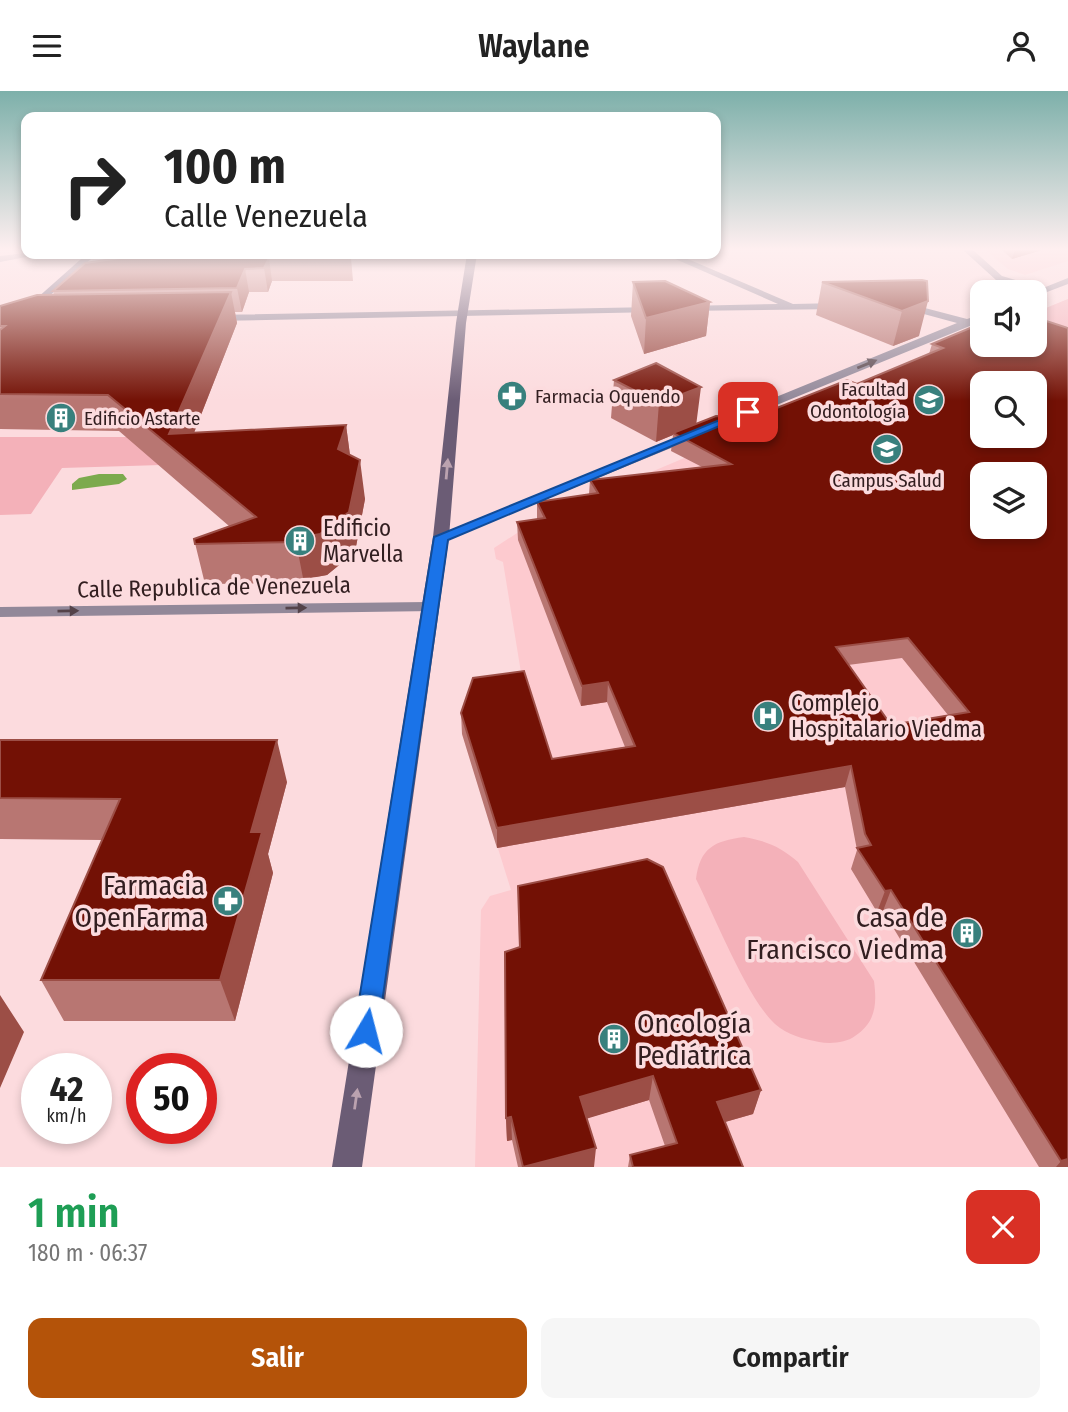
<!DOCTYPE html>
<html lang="es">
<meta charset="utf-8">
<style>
body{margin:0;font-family:"Fira Sans Condensed",sans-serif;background:#f6f6f6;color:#222;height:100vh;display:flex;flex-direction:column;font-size:26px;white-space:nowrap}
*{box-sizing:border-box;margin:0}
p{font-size:23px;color:#767676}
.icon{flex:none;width:38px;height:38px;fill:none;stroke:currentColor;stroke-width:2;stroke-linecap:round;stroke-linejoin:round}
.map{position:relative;height:1076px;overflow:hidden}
.panel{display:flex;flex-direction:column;background:#fff;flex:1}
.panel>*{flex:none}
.top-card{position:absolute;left:21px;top:21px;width:700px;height:147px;border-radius:14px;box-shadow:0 4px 10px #0003;background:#fff;color:#222;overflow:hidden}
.buttons{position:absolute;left:970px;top:189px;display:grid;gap:14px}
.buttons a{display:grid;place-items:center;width:77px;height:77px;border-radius:14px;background:#fff;box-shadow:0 4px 10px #0003;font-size:35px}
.speed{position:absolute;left:21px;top:962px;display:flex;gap:14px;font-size:35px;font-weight:700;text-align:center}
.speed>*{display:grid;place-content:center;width:91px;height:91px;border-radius:50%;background:#fff;box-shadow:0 4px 10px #0003;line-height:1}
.speed small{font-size:18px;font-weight:400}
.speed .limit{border:10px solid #d22;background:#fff;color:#111}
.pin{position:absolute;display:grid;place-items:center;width:60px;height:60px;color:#fff;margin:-30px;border-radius:14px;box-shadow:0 4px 10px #0006}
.me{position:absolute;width:77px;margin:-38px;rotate:8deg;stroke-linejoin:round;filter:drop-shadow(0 0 5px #0008)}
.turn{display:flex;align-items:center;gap:24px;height:147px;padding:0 28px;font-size:32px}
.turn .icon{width:91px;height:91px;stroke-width:2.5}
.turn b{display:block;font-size:49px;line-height:60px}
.round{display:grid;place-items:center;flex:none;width:74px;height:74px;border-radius:14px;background:#f6f6f6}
.headline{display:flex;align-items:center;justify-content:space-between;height:119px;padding:0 28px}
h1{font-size:42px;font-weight:600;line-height:52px;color:#1e9e55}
.cta{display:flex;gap:14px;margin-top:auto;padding:14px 28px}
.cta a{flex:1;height:80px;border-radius:14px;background:#b45309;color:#fff;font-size:28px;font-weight:600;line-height:80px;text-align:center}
.cta a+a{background:#f6f6f6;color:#222}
header{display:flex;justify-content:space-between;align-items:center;height:91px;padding:0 28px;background:#fff;font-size:32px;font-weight:600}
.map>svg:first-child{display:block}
.built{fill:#fdcacf;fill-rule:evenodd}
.green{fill:#f4b1b9}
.water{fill:#7caa4d}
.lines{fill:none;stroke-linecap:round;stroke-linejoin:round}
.minor{fill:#928899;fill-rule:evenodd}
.secondary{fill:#6b5c75;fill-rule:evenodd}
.wall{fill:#b87672;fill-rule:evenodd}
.shaded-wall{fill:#9c4e46}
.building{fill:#731105;stroke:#9c4e46;stroke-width:2;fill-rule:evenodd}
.oneway{fill:#54434a}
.oneway2{fill:#bba2af}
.route{fill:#1a73e8;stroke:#114b97;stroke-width:2}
.labels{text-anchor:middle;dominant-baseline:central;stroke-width:7;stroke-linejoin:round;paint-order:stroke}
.far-poi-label{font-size:19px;fill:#321e20;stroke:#fcdbde;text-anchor:start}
.poi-label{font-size:23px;fill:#321e20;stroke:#fcdbde;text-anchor:start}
.street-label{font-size:23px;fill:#321e20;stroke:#fcdbde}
.near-poi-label{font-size:28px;fill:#321e20;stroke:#fcdbde;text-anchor:end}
</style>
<header><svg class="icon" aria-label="menu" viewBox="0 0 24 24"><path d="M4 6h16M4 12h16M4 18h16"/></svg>Waylane<svg class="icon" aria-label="person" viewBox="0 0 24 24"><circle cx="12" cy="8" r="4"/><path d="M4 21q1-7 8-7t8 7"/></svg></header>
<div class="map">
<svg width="1068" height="1076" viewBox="0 0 1068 1076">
<rect width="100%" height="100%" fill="#fcdbde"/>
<!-- built -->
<path class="built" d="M 985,159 L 1068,159 L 1068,170 L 1025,184 L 1008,178 Z
M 1068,208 L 1068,1076 L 475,1076 L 481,819 L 490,805 L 511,799 L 462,643 L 475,608 L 524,600 L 503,471 L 496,468 L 494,457 L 537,429 L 886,282 L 982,254 L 1034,254 L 1034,222 ZM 982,292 L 1034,292 L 1034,345 L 982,345 ZM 982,383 L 1034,383 L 1034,436 L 982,436 Z"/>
<!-- green -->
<path class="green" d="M 1068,208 L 1068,235 L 1053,242 L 1034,235 L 1034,222 Z
M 0,346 L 145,346 L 161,374 L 62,377 L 31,423 L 0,424 Z
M 744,746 C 767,750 781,756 798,771 L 874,890 C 877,913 876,931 855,945 C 846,952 830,953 819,951 C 804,948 787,944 775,933 C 748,909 714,824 696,788 C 700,757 714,750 744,746 Z"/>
<!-- water -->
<path class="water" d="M 99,383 L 123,383 L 127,388 L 119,393 L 72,399 L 72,393 L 79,387 Z"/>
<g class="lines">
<!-- minor -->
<path class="minor" d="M 963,159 L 973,159 L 1002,185 L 1043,197 L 1068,187 L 1068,193 L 1034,206 L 1034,200 L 996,189 Z
M 26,162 L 42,163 L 0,171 L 0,165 Z
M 664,163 L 676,163 L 793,213 L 839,212 L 844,215 L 839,218 L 681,220 L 680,218 L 685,215 L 778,213 Z
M 902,211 L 967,228 L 982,223 L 982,230 L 446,449 L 441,451 L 433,446 L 957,232 L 898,216 L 897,214 Z
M 654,216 L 658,217 L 658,221 L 213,230 L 208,227 L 213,224 Z
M 428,511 L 434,512 L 437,516 L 434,520 L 0,526 L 0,516 Z"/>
<!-- secondary -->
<path class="secondary" d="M 79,163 L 87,163 L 91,168 L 0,249 L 0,240 L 81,168 Z
M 467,163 L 477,163 L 466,232 L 449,446 L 362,1076 L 332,1076 L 433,446 L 456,232 Z"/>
</g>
<!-- wall -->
<path class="wall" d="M 1002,159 L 1042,159 L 1012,168 Z
M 149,163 L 351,167 L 353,190 L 272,190 L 268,201 L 249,201 L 242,221 L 235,221 L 237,232 L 194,342 L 346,334 L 350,364 L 365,408 L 355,461 L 327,484 L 305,488 L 304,492 L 205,493 L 194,448 L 229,435 L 119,340 L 0,338 L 0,215 L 54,204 L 53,200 Z
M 922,189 L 919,245 L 893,255 L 816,224 L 822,191 Z
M 633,191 L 710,211 L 706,245 L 644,263 L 631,225 Z
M 982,232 L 1068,1076 L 1039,1076 L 883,820 L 877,821 L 851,778 L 857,759 L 845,696 L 497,757 L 462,643 L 461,622 L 552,668 L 625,656 L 607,611 L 581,615 L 518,449 L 517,431 L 537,428 L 537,411 L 589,403 L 590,389 L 702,376 L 671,360 L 673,344 L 656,351 L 611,327 L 614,289 L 656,272 L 697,333 L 749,328 L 857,293 L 929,263 L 932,253 ZM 902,567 L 948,624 L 891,634 L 848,574 Z
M 0,649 L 287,691 L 268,763 L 273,782 L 235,930 L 64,930 L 41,889 L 102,749 L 0,748 Z
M 518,795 L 761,999 L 753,1023 L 725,1031 L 743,1076 L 628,1076 L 630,1064 L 665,1055 L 649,1009 L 587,1027 L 594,1076 L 518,1076 L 512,1049 L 507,1050 L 506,1027 L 519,856 Z"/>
<!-- shaded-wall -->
<path class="shaded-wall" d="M 1015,159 L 1042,159 L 1012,168 Z
M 269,167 L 272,190 L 268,201 L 264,177 Z
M 245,178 L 249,201 L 242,221 L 237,197 Z
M 231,201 L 237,232 L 184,367 L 169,343 Z
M 928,210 L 919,245 L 893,255 L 902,220 Z
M 710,211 L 706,245 L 644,263 L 646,227 Z
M 701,296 L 696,335 L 673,342 L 673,344 L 656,351 L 659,312 Z
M 346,334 L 351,372 L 338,358 Z
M 360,369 L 365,408 L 355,461 L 327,484 L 305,488 L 304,492 L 296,451 L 297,447 Z
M 608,591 L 607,611 L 581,615 L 582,595 Z
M 277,649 L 287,691 L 268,763 L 273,782 L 235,930 L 220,889 L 251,741 Z
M 851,675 L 845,696 L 497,757 L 497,737 Z
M 891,799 L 883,820 L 877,821 L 885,800 Z
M 0,904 L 24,941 L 0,997 Z
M 653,985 L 649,1009 L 579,1030 L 580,1006 Z
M 761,999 L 753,1023 L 711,1035 L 717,1011 Z
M 511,1026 L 512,1049 L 507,1050 L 506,1027 Z
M 596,1057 L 594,1076 L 523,1076 Z
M 1068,1068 L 1068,1076 L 1056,1076 L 1061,1070 Z"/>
<!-- building -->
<path class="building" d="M 149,163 L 348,163 L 351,167 L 269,167 L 264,177 L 245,178 L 237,197 L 53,200 L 85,172 Z
M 922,189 L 927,190 L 928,210 L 902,220 L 822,191 Z
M 665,190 L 710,211 L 646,227 L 633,191 Z
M 231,201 L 169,343 L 346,334 L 338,358 L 360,369 L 349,421 L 320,443 L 297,447 L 296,451 L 195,453 L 194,448 L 256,426 L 108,304 L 0,303 L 0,239 L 5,235 L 0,235 L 0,215 L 37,204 Z
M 1034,226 L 1068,237 L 1068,1068 L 1061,1070 L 891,799 L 885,800 L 857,757 L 871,754 L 865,743 L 851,675 L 497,737 L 461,622 L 473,587 L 524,580 L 552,668 L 635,655 L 608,591 L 582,595 L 517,431 L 545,427 L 537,411 L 598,402 L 590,389 L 731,373 L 673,342 L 716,325 L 749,328 L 847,289 L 857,293 L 943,257 L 932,253 L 982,232 L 982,254 L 1034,254 ZM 982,292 L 1034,292 L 1034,345 L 982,345 ZM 982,383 L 1034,383 L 1034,436 L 982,436 ZM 908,547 L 969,621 L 891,634 L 836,556 Z
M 656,272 L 701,296 L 659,312 L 614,289 Z
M 0,649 L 277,649 L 251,741 L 262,741 L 220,889 L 41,889 L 120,708 L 0,707 Z
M 647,768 L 663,776 L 761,999 L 717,1011 L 743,1076 L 633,1076 L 630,1064 L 677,1052 L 653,985 L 580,1006 L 596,1057 L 523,1076 L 511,1026 L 506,1027 L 505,861 L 520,856 L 518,795 Z"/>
<!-- one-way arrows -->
<defs><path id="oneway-solid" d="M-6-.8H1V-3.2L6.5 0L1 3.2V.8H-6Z" transform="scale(1.75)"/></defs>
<g class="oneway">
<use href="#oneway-solid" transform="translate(867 273) rotate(-22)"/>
<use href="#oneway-solid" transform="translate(296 517) rotate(-1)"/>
<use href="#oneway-solid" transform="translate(68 520) rotate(-1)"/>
</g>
<g class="oneway2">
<use href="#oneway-solid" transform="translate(447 378) rotate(-85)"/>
<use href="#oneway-solid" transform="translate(356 1008) rotate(-82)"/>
</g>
<!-- sky -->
<linearGradient id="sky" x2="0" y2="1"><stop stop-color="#7db0aa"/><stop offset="0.51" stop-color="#feeff0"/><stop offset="1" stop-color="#feeff0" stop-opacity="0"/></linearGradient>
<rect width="1068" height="310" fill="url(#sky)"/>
<!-- route -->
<path class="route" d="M 744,319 L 753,321 L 448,449 L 378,940 L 375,948 L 366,952 L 358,948 L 354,940 L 434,446 Z"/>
<!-- icons -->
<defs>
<g id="pharmacy-disc" transform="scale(1.575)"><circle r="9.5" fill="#38807d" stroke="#fcdbde"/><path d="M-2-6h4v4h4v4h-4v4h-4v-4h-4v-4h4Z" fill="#fff"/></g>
<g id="university-disc" transform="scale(1.575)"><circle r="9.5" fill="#38807d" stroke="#fcdbde"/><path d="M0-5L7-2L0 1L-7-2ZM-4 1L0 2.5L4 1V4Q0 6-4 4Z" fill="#fff"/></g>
<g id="building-disc" transform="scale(1.575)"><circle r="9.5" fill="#38807d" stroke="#fcdbde"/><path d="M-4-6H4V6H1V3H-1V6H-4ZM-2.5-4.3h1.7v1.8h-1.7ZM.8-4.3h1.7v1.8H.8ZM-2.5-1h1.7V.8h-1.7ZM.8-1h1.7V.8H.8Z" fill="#fff"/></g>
<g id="hospital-disc" transform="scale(1.575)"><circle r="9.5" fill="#38807d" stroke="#fcdbde"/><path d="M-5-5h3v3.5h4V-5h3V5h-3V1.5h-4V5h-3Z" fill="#fff"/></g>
</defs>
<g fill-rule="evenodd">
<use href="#pharmacy-disc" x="512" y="305"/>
<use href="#university-disc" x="929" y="309"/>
<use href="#building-disc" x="61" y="327"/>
<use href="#university-disc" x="887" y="358"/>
<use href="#building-disc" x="300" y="450"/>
<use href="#hospital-disc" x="768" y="625"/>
<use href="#pharmacy-disc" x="228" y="810"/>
<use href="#building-disc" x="967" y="842"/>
<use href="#building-disc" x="614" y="948"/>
</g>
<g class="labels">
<!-- far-poi labels -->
<g class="far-poi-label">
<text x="906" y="298" text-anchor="end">Facultad<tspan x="906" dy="22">Odontología</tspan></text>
<text x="535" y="305">Farmacia Oquendo</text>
<text x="84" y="327">Edificio Astarte</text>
<text x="887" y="389" text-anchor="middle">Campus Salud</text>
</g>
<!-- poi labels -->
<g class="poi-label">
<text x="323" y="437">Edificio<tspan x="323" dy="26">Marvella</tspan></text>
<text x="791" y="612">Complejo<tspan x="791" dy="26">Hospitalario Viedma</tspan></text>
</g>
<!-- street labels -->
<g class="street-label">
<text transform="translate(214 496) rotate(-1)">Calle Republica de Venezuela</text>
</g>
<!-- near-poi labels -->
<g class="near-poi-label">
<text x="205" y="794">Farmacia<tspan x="205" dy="32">OpenFarma</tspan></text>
<text x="944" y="826">Casa de<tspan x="944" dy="32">Francisco Viedma</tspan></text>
<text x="637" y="932" text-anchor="start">Oncología<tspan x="637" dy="32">Pediátrica</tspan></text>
</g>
</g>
</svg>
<div class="buttons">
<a><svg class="icon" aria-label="sound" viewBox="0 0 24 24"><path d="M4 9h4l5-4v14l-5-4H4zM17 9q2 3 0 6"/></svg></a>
<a><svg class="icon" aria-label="search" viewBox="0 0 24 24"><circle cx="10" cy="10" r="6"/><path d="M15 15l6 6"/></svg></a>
<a><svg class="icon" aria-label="layers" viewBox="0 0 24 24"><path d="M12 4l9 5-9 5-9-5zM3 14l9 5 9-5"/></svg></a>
</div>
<div class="speed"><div>42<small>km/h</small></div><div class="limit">50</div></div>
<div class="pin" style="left:748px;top:321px;background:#d93025"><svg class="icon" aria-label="arrive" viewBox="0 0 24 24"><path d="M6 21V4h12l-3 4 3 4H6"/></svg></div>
<svg class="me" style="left:366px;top:940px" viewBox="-20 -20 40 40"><circle r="19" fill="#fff"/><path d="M0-13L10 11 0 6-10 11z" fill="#1a73e8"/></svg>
<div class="top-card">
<div class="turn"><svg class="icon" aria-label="right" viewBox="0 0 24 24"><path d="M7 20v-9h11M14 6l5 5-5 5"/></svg><div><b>100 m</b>Calle Venezuela</div></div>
</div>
</div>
<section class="panel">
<div class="headline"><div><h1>1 min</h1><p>180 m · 06:37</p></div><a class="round" style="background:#d93025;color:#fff"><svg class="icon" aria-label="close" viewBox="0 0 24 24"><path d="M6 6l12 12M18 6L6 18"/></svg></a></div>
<div class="cta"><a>Salir</a><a>Compartir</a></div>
</section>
